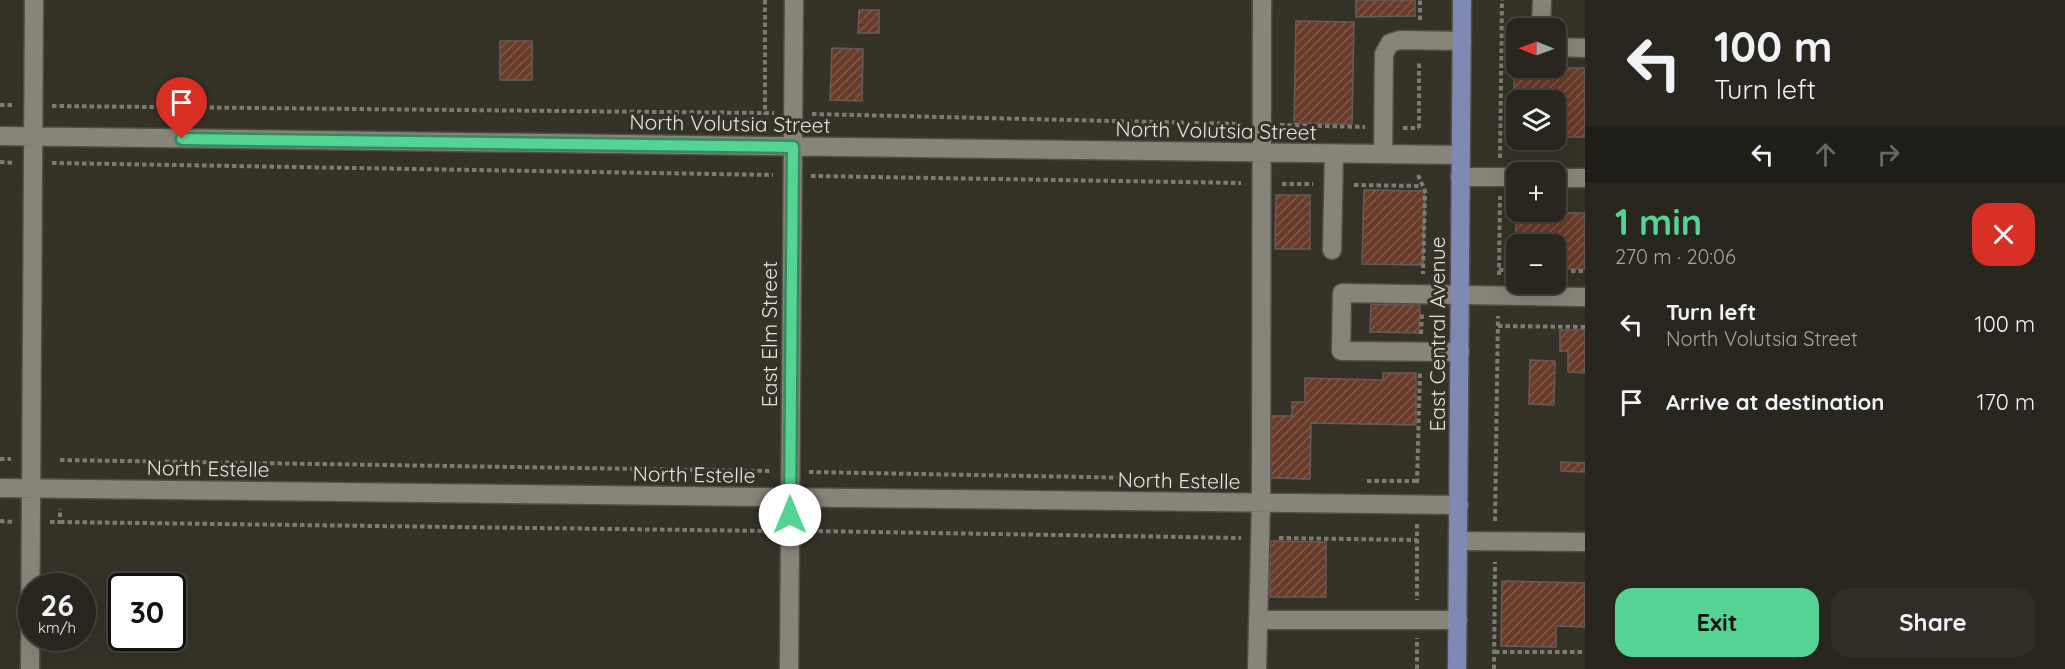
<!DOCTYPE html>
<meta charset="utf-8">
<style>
body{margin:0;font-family:Quicksand,sans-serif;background:#302e27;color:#f1f3f6;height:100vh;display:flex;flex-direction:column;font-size:22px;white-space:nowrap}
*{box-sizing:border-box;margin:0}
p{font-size:20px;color:#a5a5a4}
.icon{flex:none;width:33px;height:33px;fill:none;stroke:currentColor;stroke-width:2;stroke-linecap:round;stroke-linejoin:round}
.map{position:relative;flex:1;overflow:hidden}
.details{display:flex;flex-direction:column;background:#28261e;width:480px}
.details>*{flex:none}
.banner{background:#28261e;color:#f1f3f6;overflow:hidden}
.needle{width:39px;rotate:271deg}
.fabs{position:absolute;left:1506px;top:18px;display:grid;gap:12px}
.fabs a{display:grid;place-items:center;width:60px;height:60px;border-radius:12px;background:#28261e;box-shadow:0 6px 24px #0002,0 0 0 2px #44433c;font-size:30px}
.speed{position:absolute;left:18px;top:573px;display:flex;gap:12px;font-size:30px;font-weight:700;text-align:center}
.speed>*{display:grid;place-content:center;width:78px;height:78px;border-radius:50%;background:#28261e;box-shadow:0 6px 24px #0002,0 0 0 2px #44433c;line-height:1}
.speed small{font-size:15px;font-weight:400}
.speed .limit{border:3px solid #111;border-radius:9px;background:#fff;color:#111}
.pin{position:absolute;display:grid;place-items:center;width:51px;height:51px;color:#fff;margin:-62px -26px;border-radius:50% 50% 50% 0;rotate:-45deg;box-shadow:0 0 6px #0007}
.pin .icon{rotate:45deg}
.me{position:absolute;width:66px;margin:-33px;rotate:0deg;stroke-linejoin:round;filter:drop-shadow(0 0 4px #0008)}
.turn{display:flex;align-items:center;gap:21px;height:126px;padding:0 30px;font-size:27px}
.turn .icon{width:78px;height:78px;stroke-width:2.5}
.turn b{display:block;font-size:42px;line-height:51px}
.lanes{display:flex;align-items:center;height:57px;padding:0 30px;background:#0003;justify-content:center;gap:30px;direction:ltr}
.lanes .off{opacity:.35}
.round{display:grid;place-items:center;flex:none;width:63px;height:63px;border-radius:18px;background:#302e27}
.head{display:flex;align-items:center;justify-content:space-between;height:102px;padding:0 30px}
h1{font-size:36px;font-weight:800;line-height:45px;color:#55d395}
.primary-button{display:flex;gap:12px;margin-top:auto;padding:12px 30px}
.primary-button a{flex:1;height:69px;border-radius:18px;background:#55d395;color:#111;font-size:24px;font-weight:800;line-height:69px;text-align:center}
.primary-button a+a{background:#302e27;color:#f1f3f6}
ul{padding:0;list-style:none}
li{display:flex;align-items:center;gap:18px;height:78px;padding:0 30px}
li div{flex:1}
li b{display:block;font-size:22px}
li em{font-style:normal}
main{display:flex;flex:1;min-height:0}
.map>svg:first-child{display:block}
.building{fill:url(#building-hatch);stroke:#685b57;stroke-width:1.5}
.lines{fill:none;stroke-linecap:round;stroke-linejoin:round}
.minor-casing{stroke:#514e46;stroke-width:21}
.major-casing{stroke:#514e46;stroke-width:21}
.path{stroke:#7d7b72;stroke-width:4;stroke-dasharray:4.5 3;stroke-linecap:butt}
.minor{stroke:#878579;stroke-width:18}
.major{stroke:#7f89b4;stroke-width:18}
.route-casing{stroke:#378961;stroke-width:15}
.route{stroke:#55d395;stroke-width:10}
.labels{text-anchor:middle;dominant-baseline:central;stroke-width:6;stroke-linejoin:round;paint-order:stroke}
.street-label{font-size:21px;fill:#e5e3dc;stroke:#353328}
</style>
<main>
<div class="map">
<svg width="1585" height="669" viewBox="0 0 1585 669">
<defs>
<pattern id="building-hatch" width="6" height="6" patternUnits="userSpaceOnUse" patternTransform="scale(1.5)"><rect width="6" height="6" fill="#693b2b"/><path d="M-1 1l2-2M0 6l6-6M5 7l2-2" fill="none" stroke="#7e5749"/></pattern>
</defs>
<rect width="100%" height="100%" fill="#353328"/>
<!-- building -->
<path class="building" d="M 1356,0 L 1415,0 L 1415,16 L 1356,17 Z
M 859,10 L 879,10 L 879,33 L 858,33 Z
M 1296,21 L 1354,22 L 1352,124 L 1294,123 Z
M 500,41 L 532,41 L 532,80 L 500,80 Z
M 832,48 L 863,49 L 862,101 L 830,100 Z
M 1514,68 L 1585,68 L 1585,137 L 1556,137 L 1556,100 L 1516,100 L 1516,137 L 1514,137 Z
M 1364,190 L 1425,191 L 1423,265 L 1362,264 Z
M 1276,195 L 1310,195 L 1310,249 L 1275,249 Z
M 1516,212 L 1585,213 L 1585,269 L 1556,269 L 1556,244 L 1516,244 L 1515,268 Z
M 1371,304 L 1420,305 L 1419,333 L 1370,332 Z
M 1560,330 L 1585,330 L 1585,373 L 1568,372 L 1568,351 L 1560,351 Z
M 1530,360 L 1555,361 L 1554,405 L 1529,404 Z
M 1383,373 L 1416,373 L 1416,425 L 1311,423 L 1310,479 L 1269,478 L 1270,416 L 1292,416 L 1292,402 L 1305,402 L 1305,378 L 1383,380 Z
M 1561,462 L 1585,463 L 1585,472 L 1561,471 Z
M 1270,541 L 1326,542 L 1326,597 L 1270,597 Z
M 1502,581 L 1585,583 L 1585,627 L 1556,626 L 1556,647 L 1501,646 Z"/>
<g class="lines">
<!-- minor casing -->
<g class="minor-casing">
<path id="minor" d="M 1541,28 L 1542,0
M 1556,47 L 1585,48
M 0,136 L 1460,155
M 1383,154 L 1384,54 L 1390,43 L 1400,40 L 1462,41
M 1460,177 L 1516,177
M 1556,178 L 1585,178
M 1332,250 L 1334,154
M 1460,352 L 1341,351 L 1342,293 L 1585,297
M 0,488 L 1459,505
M 1458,541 L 1585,542
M 1258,620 L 1458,620
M 30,669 L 34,0
M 789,669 L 794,0
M 1257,669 L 1261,503 L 1262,0"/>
</g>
<!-- major casing -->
<g class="major-casing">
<path id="major" d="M 1457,669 L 1462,0"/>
</g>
<!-- path -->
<path class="path" d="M 765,0 L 765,113 L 774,113
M 1420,20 L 1420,0
M 0,105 L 14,105
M 52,106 L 765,113
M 812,114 L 1242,124
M 1280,125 L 1365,127
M 1403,128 L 1419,128
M 1419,128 L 1419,61
M 1500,158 L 1502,0
M 0,162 L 15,163
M 52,163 L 773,175
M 1418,175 L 1425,191 L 1423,274
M 811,176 L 1241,183
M 1282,184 L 1313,184
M 1354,185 L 1422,186
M 1499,270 L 1516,270
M 1556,271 L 1585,271
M 1499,275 L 1500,196
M 1498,326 L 1585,327
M 1421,334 L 1422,314
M 0,459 L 11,459
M 60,460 L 771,471
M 809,472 L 1140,478
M 1367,481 L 1417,481
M 1417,483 L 1420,371
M 0,521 L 13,522
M 1495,521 L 1498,316
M 50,522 L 60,522 L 60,509
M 60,522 L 770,531
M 1417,524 L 1417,600
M 811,531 L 1241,538
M 1279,538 L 1417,540
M 1495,652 L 1585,652
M 1417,669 L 1417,638
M 1494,669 L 1495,562"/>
<!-- minor -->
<use href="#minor" class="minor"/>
<!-- major -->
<use href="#major" class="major"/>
</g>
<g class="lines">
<!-- route casing -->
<g class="route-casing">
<path id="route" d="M 182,139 L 793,147 L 790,515"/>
</g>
<!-- route -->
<use href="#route" class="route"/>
</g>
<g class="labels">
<!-- street labels -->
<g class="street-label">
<text transform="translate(730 123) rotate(1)">North Volutsia Street</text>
<text transform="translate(1216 130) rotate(1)">North Volutsia Street</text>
<text transform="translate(769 334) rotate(-90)">East Elm Street</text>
<text transform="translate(1437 334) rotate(-90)">East Central Avenue</text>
<text transform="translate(208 468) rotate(1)">North Estelle</text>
<text transform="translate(694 474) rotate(1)">North Estelle</text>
<text transform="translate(1179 480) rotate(1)">North Estelle</text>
</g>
</g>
</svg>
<div class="fabs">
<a><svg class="needle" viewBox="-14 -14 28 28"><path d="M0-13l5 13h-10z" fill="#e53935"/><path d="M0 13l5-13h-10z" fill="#a5a5a4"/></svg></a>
<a><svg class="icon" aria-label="layers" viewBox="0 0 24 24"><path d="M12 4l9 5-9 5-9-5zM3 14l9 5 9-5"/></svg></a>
<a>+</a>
<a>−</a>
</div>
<div class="speed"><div>26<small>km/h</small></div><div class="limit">30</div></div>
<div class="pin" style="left:182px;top:139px;background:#d93025"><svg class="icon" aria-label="arrive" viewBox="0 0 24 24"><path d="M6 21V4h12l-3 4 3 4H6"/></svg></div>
<svg class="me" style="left:790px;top:515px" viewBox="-20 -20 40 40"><circle r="19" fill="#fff"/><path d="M0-13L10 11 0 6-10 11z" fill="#55d395"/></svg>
</div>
<section class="details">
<div class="banner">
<div class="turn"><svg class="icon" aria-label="left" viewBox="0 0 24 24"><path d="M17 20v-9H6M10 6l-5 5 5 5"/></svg><div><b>100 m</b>Turn left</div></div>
<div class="lanes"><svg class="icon" aria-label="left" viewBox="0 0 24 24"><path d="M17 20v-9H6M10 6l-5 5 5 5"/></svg><svg class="icon off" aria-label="ahead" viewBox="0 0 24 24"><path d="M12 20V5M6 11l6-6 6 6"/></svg><svg class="icon off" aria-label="right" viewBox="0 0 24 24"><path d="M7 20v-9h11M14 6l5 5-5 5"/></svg></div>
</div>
<div class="head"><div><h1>1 min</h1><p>270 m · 20:06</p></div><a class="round" style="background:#d93025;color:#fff"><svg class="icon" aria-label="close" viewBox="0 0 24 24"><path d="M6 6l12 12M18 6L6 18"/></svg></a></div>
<ul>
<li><svg class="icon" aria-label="left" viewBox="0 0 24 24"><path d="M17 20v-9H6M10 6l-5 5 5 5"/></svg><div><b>Turn left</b><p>North Volutsia Street</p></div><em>100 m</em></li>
<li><svg class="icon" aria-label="arrive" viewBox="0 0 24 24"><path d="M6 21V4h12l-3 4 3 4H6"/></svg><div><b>Arrive at destination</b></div><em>170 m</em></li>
</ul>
<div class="primary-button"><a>Exit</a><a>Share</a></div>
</section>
</main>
